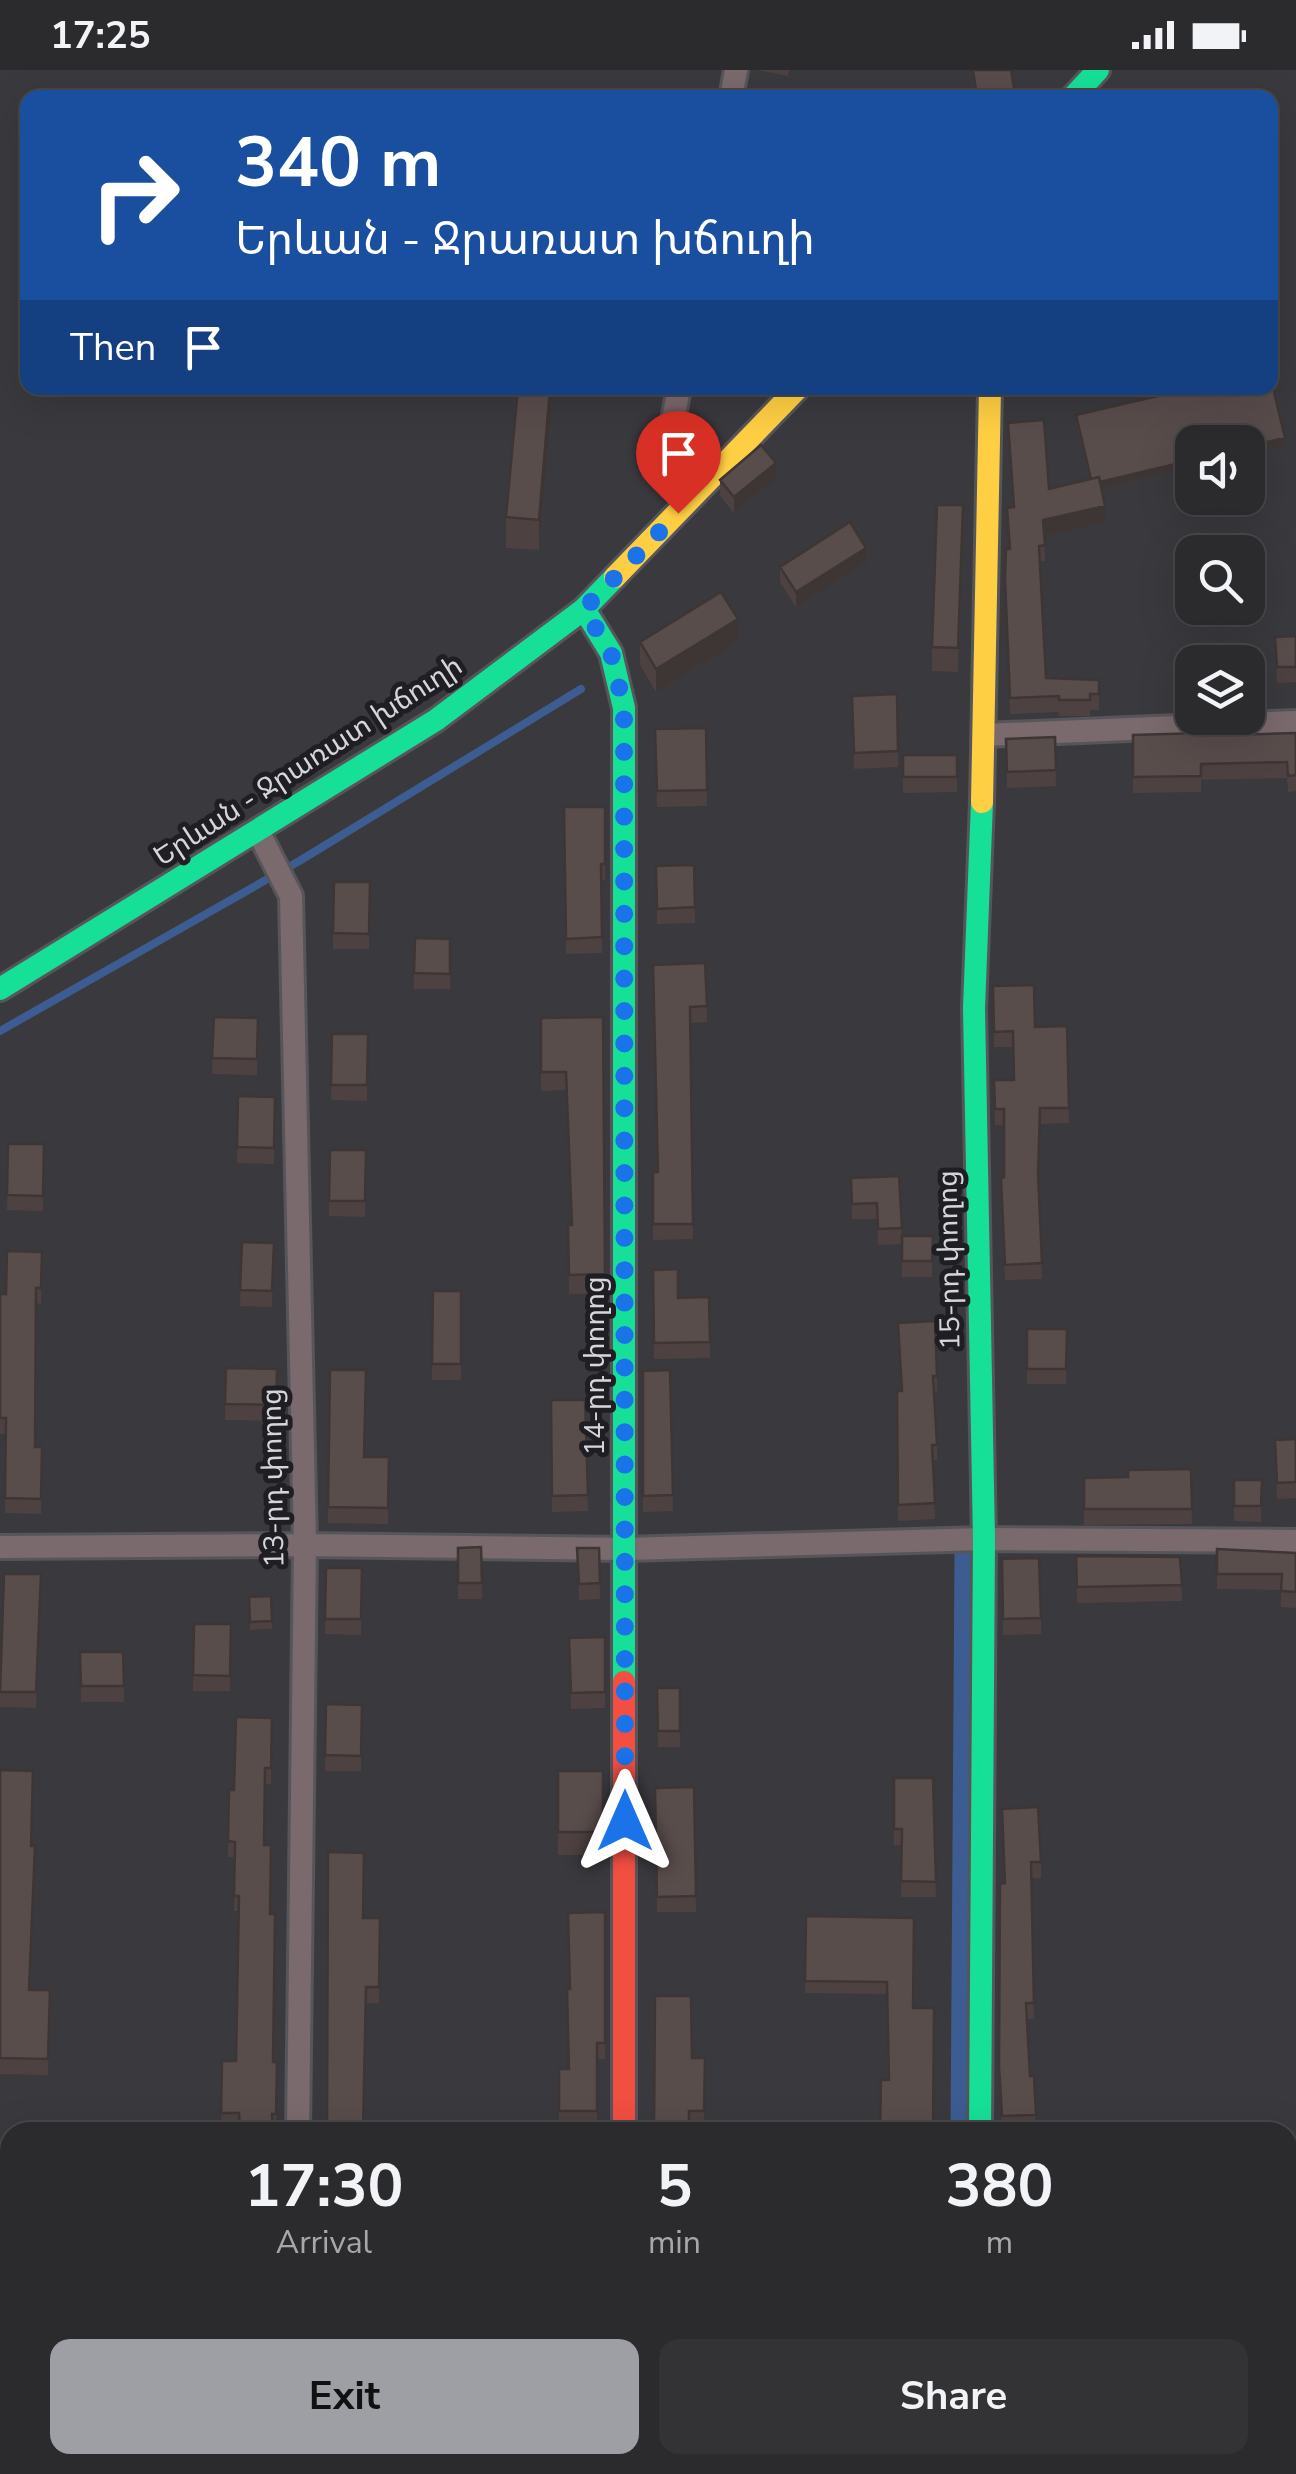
<!DOCTYPE html>
<meta charset="utf-8">
<style>
body{margin:0;font-family:"Nunito Sans","Noto Sans Armenian",sans-serif;background:#333336;color:#f1f3f6;height:100vh;display:flex;flex-direction:column;font-size:38px;white-space:nowrap}
*{box-sizing:border-box;margin:0}
p{font-size:32px;color:#a6a7aa}
.icon{flex:none;width:55px;height:55px;fill:none;stroke:currentColor;stroke-width:2;stroke-linecap:round;stroke-linejoin:round}
.map{position:relative;flex:1;overflow:hidden}
.details{position:absolute;left:0px;top:2052px;width:1298px;height:352px;display:flex;flex-direction:column;background:#2b2b2e;border-radius:30px 30px 0 0;box-shadow:0 10px 40px #0002,0 0 0 2px #47474a}
.details>*{flex:none}
.hud{position:absolute;left:20px;top:20px;width:1258px;height:305px;border-radius:20px;box-shadow:0 10px 40px #0002,0 0 0 2px #47474a;background:#1a4fa0;color:#fff;overflow:hidden}
.buttons{position:absolute;left:1175px;top:355px;display:grid;gap:20px}
.buttons a{display:grid;place-items:center;width:90px;height:90px;border-radius:20px;background:#2b2b2e;box-shadow:0 10px 40px #0002,0 0 0 2px #47474a;font-size:50px}
.pin{position:absolute;display:grid;place-items:center;width:85px;height:85px;color:#fff;margin:-102px -42px;border-radius:50% 50% 50% 0;rotate:-45deg;box-shadow:0 0 10px #0007}
.pin .icon{rotate:45deg}
.me{position:absolute;width:110px;margin:-55px;rotate:0deg;stroke-linejoin:round;filter:drop-shadow(0 0 8px #0008)}
.turn{display:flex;align-items:center;gap:35px;height:210px;padding:0 50px;font-size:45px}
.turn .icon{width:130px;height:130px;stroke-width:2.5}
.turn b{display:block;font-size:70px;line-height:85px}
.then{display:flex;align-items:center;height:95px;padding:0 50px;background:#0003;gap:20px;font-size:38px}
.eta{display:flex;justify-content:space-evenly;align-items:center;height:170px;text-align:center}
.eta b{font-size:60px;font-weight:700;line-height:70px}
.button{display:flex;gap:20px;margin-top:auto;padding:20px 50px}
.button a{flex:1;height:115px;border-radius:20px;background:#9e9ea5;color:#111;font-size:40px;font-weight:700;line-height:115px;text-align:center}
.button a+a{background:#333336;color:#f1f3f6}
.status{display:flex;justify-content:space-between;align-items:center;height:70px;padding:0 50px;background:#2b2b2e;direction:ltr}
.status svg{height:28px;fill:currentColor}
.map>svg:first-child{display:block}
.lines{fill:none;stroke-linecap:round;stroke-linejoin:round}
.stream{stroke:#3d5c92;stroke-width:8}
.canal{stroke:#3d5c92;stroke-width:25}
.street-casing{stroke:#56565a;stroke-width:28}
.fast-casing{stroke:#56565a;stroke-width:28}
.slow-casing{stroke:#56565a;stroke-width:28}
.jam-casing{stroke:#56565a;stroke-width:28}
.street{stroke:#7a696d;stroke-width:22}
.fast{stroke:#16e098;stroke-width:22}
.slow{stroke:#ffcf43;stroke-width:22}
.jam{stroke:#f24e42;stroke-width:22}
.wall{fill:#4d4241}
.shaded-wall{fill:#3e3635}
.building{fill:#594d4c;stroke:#3e3635;stroke-width:2.5}
.route{stroke:#1a73e8;stroke-width:18;stroke-dasharray:0 32.4}
.labels{text-anchor:middle;dominant-baseline:central;stroke-width:10;stroke-linejoin:round;paint-order:stroke}
.street-label{font-size:28px;fill:#d5d5dc;stroke:#1e1e23}
</style>
<div class="status"><b>17:25</b><svg viewBox="0 0 49 12"><path d="M0 12V9h3v3zM5 12V6h3v6zM10 12V3h3v9zM15 12V0h3v12zM26 1h20v11H26zM47 4h2v5h-2z"/></svg></div>
<div class="map">
<svg width="1296" height="2404" viewBox="0 0 1296 2404">
<rect width="100%" height="100%" fill="#39393e"/>
<g class="lines">
<!-- stream -->
<path class="stream" d="M 0,961 L 301,790 L 581,619
M 560,2404 L 593,2395"/>
<!-- canal -->
<path class="canal" d="M 963,2062 L 967,1484
M 964,2395 L 965,2404"/>
<!-- street casing -->
<g class="street-casing">
<path id="street" d="M 731,28 L 736,0
M 667,382 L 679,318
M 984,665 L 1296,652
M 258,761 L 291,826 L 305,1475 L 298,2062
M 0,1477 L 305,1475 L 625,1479 L 984,1469 L 1296,1471
M 1288,2284 L 1296,2284
M 297,2395 L 299,2404
M 472,2404 L 505,2395"/>
</g>
<!-- fast casing -->
<g class="fast-casing">
<path id="fast" d="M 1072,28 L 1098,0
M 584,539 L 611,583 L 624,638 L 624,1612
M 0,919 L 436,650 L 584,539 L 615,507
M 980,2062 L 984,1469 L 974,938 L 982,732"/>
</g>
<!-- slow casing -->
<g class="slow-casing">
<path id="slow" d="M 615,507 L 798,318
M 982,732 L 990,318"/>
</g>
<!-- jam casing -->
<g class="jam-casing">
<path id="jam" d="M 624,1612 L 624,2062"/>
</g>
<!-- street -->
<use href="#street" class="street"/>
<!-- fast -->
<use href="#fast" class="fast"/>
<!-- slow -->
<use href="#slow" class="slow"/>
<!-- jam -->
<use href="#jam" class="jam"/>
</g>
<!-- wall -->
<path class="wall" d="M 757,0 L 789,0 L 788,6 Z
M 972,0 L 1015,23 L 1015,28 L 975,28 Z
M 518,318 L 665,318 L 662,327 L 553,318 L 539,480 L 506,478 L 506,447 Z
M 1076,345 L 1285,376 L 1248,384 L 1248,372 L 1192,397 L 1101,419 L 1105,452 L 1044,465 L 1045,491 L 1040,491 L 1046,608 L 1099,610 L 1099,640 L 1090,640 L 1090,646 L 1059,646 L 1059,642 L 1010,644 L 1005,524 L 1009,479 L 1007,438 L 1013,437 L 1008,353 L 1049,419 L 1090,409 L 1076,353 Z
M 776,409 L 734,443 L 720,426 L 720,410 Z
M 963,459 L 958,602 L 932,601 L 932,577 Z
M 866,493 L 796,537 L 780,512 L 780,497 Z
M 1296,566 L 1296,612 L 1277,613 L 1275,567 Z
M 640,572 L 738,572 L 656,622 L 640,595 Z
M 897,624 L 898,697 L 854,699 L 852,626 Z
M 706,658 L 707,736 L 657,737 L 655,659 Z
M 1296,663 L 1296,721 L 1288,722 L 1287,708 L 1201,710 L 1201,722 L 1133,723 L 1133,665 L 1201,666 Z
M 1055,667 L 1056,716 L 1007,718 L 1006,669 Z
M 903,685 L 957,685 L 957,722 L 903,723 Z
M 564,737 L 605,737 L 605,810 L 601,810 L 602,883 L 566,884 Z
M 694,795 L 695,853 L 657,854 L 656,796 Z
M 370,812 L 369,879 L 333,879 L 333,863 Z
M 450,869 L 450,919 L 414,919 L 414,903 Z
M 705,893 L 707,952 L 690,953 L 693,1169 L 653,1170 L 653,1102 L 657,1102 L 653,895 Z
M 993,916 L 1035,957 L 1067,956 L 1069,1053 L 1040,1054 L 1038,1109 L 1042,1209 L 1005,1210 L 1001,1123 L 1001,1108 L 1004,1107 L 1004,1055 L 995,1055 L 994,1010 L 1014,1010 L 1013,977 L 994,977 Z
M 214,947 L 258,948 L 257,1005 L 212,1004 Z
M 603,947 L 605,1223 L 569,1224 L 568,1155 L 571,1155 L 566,1020 L 541,1021 L 541,948 Z
M 332,964 L 368,964 L 367,1031 L 331,1030 Z
M 238,1026 L 275,1027 L 274,1094 L 237,1093 Z
M 8,1074 L 44,1074 L 43,1141 L 7,1140 Z
M 366,1080 L 365,1147 L 329,1146 L 329,1131 Z
M 899,1106 L 902,1174 L 878,1175 L 877,1149 L 852,1149 L 851,1108 Z
M 933,1166 L 932,1207 L 902,1207 L 902,1191 Z
M 242,1172 L 274,1173 L 272,1237 L 240,1236 Z
M 42,1182 L 41,1234 L 36,1233 L 35,1377 L 42,1377 L 41,1444 L 5,1443 L 6,1364 L 0,1364 L 0,1224 L 6,1224 Z
M 653,1200 L 678,1228 L 709,1227 L 710,1288 L 654,1289 Z
M 433,1221 L 461,1221 L 461,1310 L 432,1310 Z
M 898,1253 L 937,1306 L 937,1321 L 934,1322 L 937,1375 L 937,1390 L 933,1390 L 935,1449 L 898,1451 L 897,1321 L 901,1321 Z
M 1027,1259 L 1067,1259 L 1066,1314 L 1027,1314 Z
M 226,1298 L 277,1299 L 276,1351 L 225,1350 Z
M 330,1300 L 364,1387 L 389,1387 L 388,1454 L 328,1453 Z
M 670,1300 L 673,1441 L 643,1442 L 643,1301 Z
M 551,1330 L 585,1330 L 588,1441 L 552,1442 Z
M 1296,1369 L 1296,1428 L 1277,1429 L 1275,1370 Z
M 1191,1399 L 1192,1454 L 1084,1455 L 1084,1408 L 1128,1407 Z
M 1234,1410 L 1262,1410 L 1261,1452 L 1234,1451 Z
M 481,1477 L 482,1529 L 458,1529 L 458,1478 Z
M 577,1478 L 599,1478 L 600,1529 L 579,1530 Z
M 1217,1479 L 1296,1483 L 1296,1538 L 1281,1537 L 1281,1520 L 1217,1519 Z
M 1076,1486 L 1180,1487 L 1182,1531 L 1077,1533 Z
M 1002,1489 L 1041,1548 L 1041,1564 L 1003,1565 Z
M 326,1498 L 362,1498 L 361,1565 L 325,1564 Z
M 41,1504 L 36,1638 L 0,1637 L 0,1618 Z
M 271,1526 L 272,1559 L 250,1560 L 249,1527 Z
M 194,1554 L 231,1554 L 230,1621 L 193,1621 Z
M 605,1567 L 605,1638 L 571,1639 L 569,1568 Z
M 80,1582 L 124,1616 L 124,1632 L 81,1632 Z
M 657,1618 L 680,1618 L 680,1677 L 658,1677 Z
M 326,1634 L 362,1635 L 361,1701 L 325,1701 Z
M 272,1648 L 271,1714 L 265,1714 L 264,1775 L 270,1844 L 273,1992 L 277,1992 L 276,2059 L 221,2059 L 222,1991 L 236,1991 L 239,1841 L 234,1841 L 235,1787 L 228,1787 L 229,1720 L 234,1720 Z
M 0,1700 L 30,1920 L 50,1920 L 48,2005 L 0,2004 Z
M 558,1701 L 603,1701 L 603,1785 L 558,1785 Z
M 894,1708 L 933,1708 L 936,1827 L 901,1827 L 902,1775 L 894,1775 Z
M 694,1717 L 696,1842 L 657,1842 L 655,1718 Z
M 1002,1739 L 1041,1792 L 1041,1808 L 1031,1808 L 1034,1949 L 1027,1949 L 1030,2006 L 1034,2006 L 1036,2061 L 1002,2062 L 999,2012 L 1000,1814 L 1004,1813 Z
M 605,1842 L 605,1989 L 597,1989 L 597,2057 L 559,2057 L 559,1999 L 569,1999 L 570,1919 Z
M 806,1846 L 914,1848 L 888,2010 L 887,1924 L 805,1923 Z
M 363,1848 L 380,1848 L 379,1933 L 366,1933 Z
M 692,1988 L 705,1988 L 704,2057 L 689,2057 L 654,2062 Z
M 0,2094 L 10,2094 L 10,2200 L 0,2200 Z
M 1293,2210 L 1296,2210 L 1296,2260 L 1293,2260 Z
M 1288,2294 L 1296,2294 L 1296,2350 L 1288,2350 Z
M 235,2395 L 278,2395 L 278,2404 L 235,2404 Z"/>
<!-- shaded-wall -->
<path class="shaded-wall" d="M 550,318 L 553,318 L 539,480 L 539,450 Z
M 1285,368 L 1285,376 L 1248,384 L 1248,376 Z
M 1192,390 L 1192,397 L 1092,421 L 1092,413 Z
M 776,393 L 776,409 L 734,443 L 734,427 Z
M 1105,436 L 1105,452 L 1043,466 L 1043,450 Z
M 866,478 L 866,493 L 796,537 L 796,522 Z
M 738,549 L 738,572 L 656,622 L 656,599 Z"/>
<!-- building -->
<path class="building" d="M 973,0 L 1011,0 L 1015,23 L 988,28 L 977,28 Z
M 903,22 L 934,27 L 902,28 Z
M 661,23 L 688,28 L 661,28 Z
M 1270,305 L 1285,368 L 1248,376 L 1248,372 L 1192,372 L 1192,390 L 1100,412 L 1099,407 L 1091,409 L 1076,345 L 1192,318 L 1270,318 Z
M 518,318 L 550,318 L 539,450 L 506,447 Z
M 1044,350 L 1049,419 L 1099,407 L 1105,436 L 1043,450 L 1045,475 L 1039,476 L 1046,608 L 1099,610 L 1099,624 L 1090,624 L 1090,630 L 1059,630 L 1059,626 L 1010,628 L 1005,509 L 1006,479 L 1010,479 L 1007,438 L 1014,437 L 1008,353 Z
M 761,375 L 776,393 L 734,427 L 720,410 Z
M 937,435 L 963,435 L 958,578 L 932,577 Z
M 850,452 L 866,478 L 796,522 L 780,497 Z
M 721,522 L 738,549 L 656,599 L 640,572 Z
M 1296,566 L 1296,597 L 1277,597 L 1275,567 Z
M 897,624 L 898,681 L 854,683 L 852,626 Z
M 706,658 L 707,720 L 657,721 L 655,659 Z
M 1201,663 L 1201,666 L 1296,663 L 1296,705 L 1288,706 L 1287,692 L 1201,694 L 1201,706 L 1133,707 L 1133,665 Z
M 1055,667 L 1056,700 L 1007,702 L 1006,669 Z
M 903,685 L 957,685 L 957,707 L 903,707 Z
M 564,737 L 605,737 L 605,794 L 601,794 L 602,867 L 566,869 Z
M 694,795 L 695,837 L 657,839 L 656,796 Z
M 334,812 L 370,812 L 369,864 L 333,863 Z
M 415,868 L 450,869 L 450,904 L 414,903 Z
M 705,893 L 707,936 L 690,937 L 693,1154 L 653,1154 L 653,1102 L 658,1102 L 653,895 Z
M 1034,915 L 1035,957 L 1067,956 L 1069,1038 L 1040,1038 L 1038,1103 L 1042,1193 L 1005,1195 L 1001,1108 L 1004,1107 L 1004,1039 L 995,1039 L 994,1010 L 1014,1010 L 1013,961 L 994,962 L 993,916 Z
M 214,947 L 258,948 L 257,989 L 212,988 Z
M 603,947 L 605,1204 L 569,1205 L 568,1155 L 572,1155 L 566,1002 L 541,1002 L 541,948 Z
M 332,964 L 368,964 L 367,1015 L 331,1015 Z
M 238,1026 L 275,1027 L 274,1078 L 237,1077 Z
M 8,1074 L 44,1074 L 43,1126 L 7,1125 Z
M 330,1080 L 366,1080 L 365,1131 L 329,1131 Z
M 899,1106 L 902,1158 L 878,1159 L 877,1133 L 852,1134 L 851,1108 Z
M 902,1166 L 933,1166 L 932,1191 L 902,1191 Z
M 242,1172 L 274,1173 L 272,1221 L 240,1220 Z
M 7,1181 L 42,1182 L 41,1218 L 36,1218 L 35,1377 L 42,1377 L 41,1429 L 5,1428 L 6,1348 L 0,1348 L 0,1224 L 6,1224 Z
M 678,1199 L 678,1228 L 709,1227 L 710,1272 L 654,1273 L 653,1200 Z
M 433,1221 L 461,1221 L 461,1294 L 432,1294 Z
M 935,1251 L 937,1306 L 933,1306 L 937,1375 L 932,1375 L 935,1433 L 898,1435 L 897,1321 L 902,1321 L 898,1253 Z
M 1027,1259 L 1067,1259 L 1066,1299 L 1027,1299 Z
M 226,1298 L 277,1299 L 276,1335 L 225,1334 Z
M 330,1300 L 366,1300 L 364,1387 L 389,1387 L 388,1438 L 328,1437 Z
M 670,1300 L 673,1425 L 643,1426 L 643,1301 Z
M 551,1330 L 585,1330 L 588,1425 L 552,1426 Z
M 1296,1369 L 1296,1412 L 1277,1413 L 1275,1370 Z
M 1191,1399 L 1192,1439 L 1084,1439 L 1084,1408 L 1128,1407 L 1128,1400 Z
M 1234,1410 L 1262,1410 L 1261,1436 L 1234,1436 Z
M 481,1477 L 482,1513 L 458,1513 L 458,1478 Z
M 577,1478 L 599,1478 L 600,1513 L 579,1514 Z
M 1217,1479 L 1296,1483 L 1296,1522 L 1281,1521 L 1282,1504 L 1217,1504 Z
M 1076,1486 L 1180,1487 L 1182,1515 L 1077,1517 Z
M 1039,1488 L 1041,1548 L 1003,1549 L 1002,1489 Z
M 326,1498 L 362,1498 L 361,1549 L 325,1549 Z
M 4,1504 L 41,1504 L 36,1622 L 0,1622 Z
M 271,1526 L 272,1551 L 250,1552 L 249,1527 Z
M 194,1554 L 231,1554 L 230,1606 L 193,1605 Z
M 605,1567 L 605,1622 L 571,1623 L 569,1568 Z
M 80,1582 L 123,1582 L 124,1616 L 81,1616 Z
M 657,1618 L 680,1618 L 680,1661 L 658,1661 Z
M 326,1634 L 362,1635 L 361,1686 L 325,1685 Z
M 236,1647 L 272,1648 L 271,1698 L 265,1698 L 264,1775 L 271,1775 L 270,1844 L 275,1844 L 273,1992 L 277,1992 L 276,2044 L 272,2044 L 273,2062 L 240,2062 L 239,2043 L 221,2043 L 222,1991 L 236,1991 L 239,1826 L 234,1826 L 235,1772 L 228,1771 L 229,1720 L 234,1720 Z
M 0,1700 L 33,1701 L 31,1776 L 35,1776 L 29,1920 L 50,1920 L 48,1989 L 0,1988 Z
M 558,1701 L 603,1701 L 603,1762 L 558,1762 Z
M 894,1708 L 933,1708 L 936,1812 L 901,1811 L 902,1759 L 894,1759 Z
M 694,1717 L 696,1826 L 657,1827 L 655,1718 Z
M 1038,1737 L 1041,1792 L 1031,1792 L 1034,1933 L 1026,1933 L 1030,2006 L 1034,2006 L 1036,2045 L 1002,2046 L 999,1996 L 1000,1814 L 1005,1813 L 1002,1739 Z
M 328,1782 L 364,1783 L 363,1848 L 380,1848 L 379,1917 L 366,1917 L 363,2062 L 327,2062 Z
M 605,1842 L 605,1973 L 597,1973 L 597,2041 L 559,2041 L 559,1999 L 569,1999 L 567,1919 L 570,1919 L 568,1843 Z
M 806,1846 L 914,1848 L 913,1938 L 934,1938 L 933,2062 L 880,2062 L 881,2010 L 889,2010 L 887,1912 L 805,1911 Z
M 655,1926 L 691,1926 L 692,1988 L 705,1988 L 704,2041 L 689,2041 L 689,2062 L 654,2062 Z
M 0,2094 L 10,2094 L 10,2184 L 0,2185 Z
M 1293,2210 L 1296,2210 L 1296,2244 L 1293,2244 Z
M 0,2282 L 10,2282 L 10,2395 L 53,2395 L 53,2404 L 2,2403 L 3,2333 L 0,2333 Z
M 1288,2294 L 1296,2294 L 1296,2335 L 1288,2335 Z
M 235,2395 L 278,2395 L 278,2399 L 235,2399 Z"/>
<g class="lines">
<!-- route -->
<path class="route" d="M 625,1751 L 624,638 L 611,583 L 584,539 L 678,443"/>
</g>
<g class="labels">
<!-- street labels -->
<g class="street-label">
<text transform="translate(308 691) rotate(-33)">Երևան - Ջրառատ խճուղի</text>
<text transform="translate(949 1190) rotate(-91)">15-րդ փողոց</text>
<text transform="translate(595 1296) rotate(-90)">14-րդ փողոց</text>
<text transform="translate(273 1408) rotate(-91)">13-րդ փողոց</text>
</g>
</g>
</svg>
<div class="buttons">
<a><svg class="icon" aria-label="sound" viewBox="0 0 24 24"><path d="M4 9h4l5-4v14l-5-4H4zM17 9q2 3 0 6"/></svg></a>
<a><svg class="icon" aria-label="search" viewBox="0 0 24 24"><circle cx="10" cy="10" r="6"/><path d="M15 15l6 6"/></svg></a>
<a><svg class="icon" aria-label="layers" viewBox="0 0 24 24"><path d="M12 4l9 5-9 5-9-5zM3 14l9 5 9-5"/></svg></a>
</div>
<div class="pin" style="left:678px;top:443px;background:#d93025"><svg class="icon" aria-label="arrive" viewBox="0 0 24 24"><path d="M6 21V4h12l-3 4 3 4H6"/></svg></div>
<svg class="me" style="left:625px;top:1751px" viewBox="-20 -20 40 40"><path d="M0-17L14 15 0 8-14 15z" fill="#1a73e8" stroke="#fff" stroke-width="4"/></svg>
<div class="hud">
<div class="turn"><svg class="icon" aria-label="right" viewBox="0 0 24 24"><path d="M7 20v-9h11M14 6l5 5-5 5"/></svg><div><b>340 m</b>Երևան - Ջրառատ խճուղի</div></div>
<div class="then">Then<svg class="icon" aria-label="arrive" viewBox="0 0 24 24"><path d="M6 21V4h12l-3 4 3 4H6"/></svg></div>
</div>
<section class="details">
<div class="eta">
<div><b>17:30</b><p>Arrival</p></div>
<div><b>5</b><p>min</p></div>
<div><b>380</b><p>m</p></div>
</div>
<div class="button"><a>Exit</a><a>Share</a></div>
</section>
</div>
